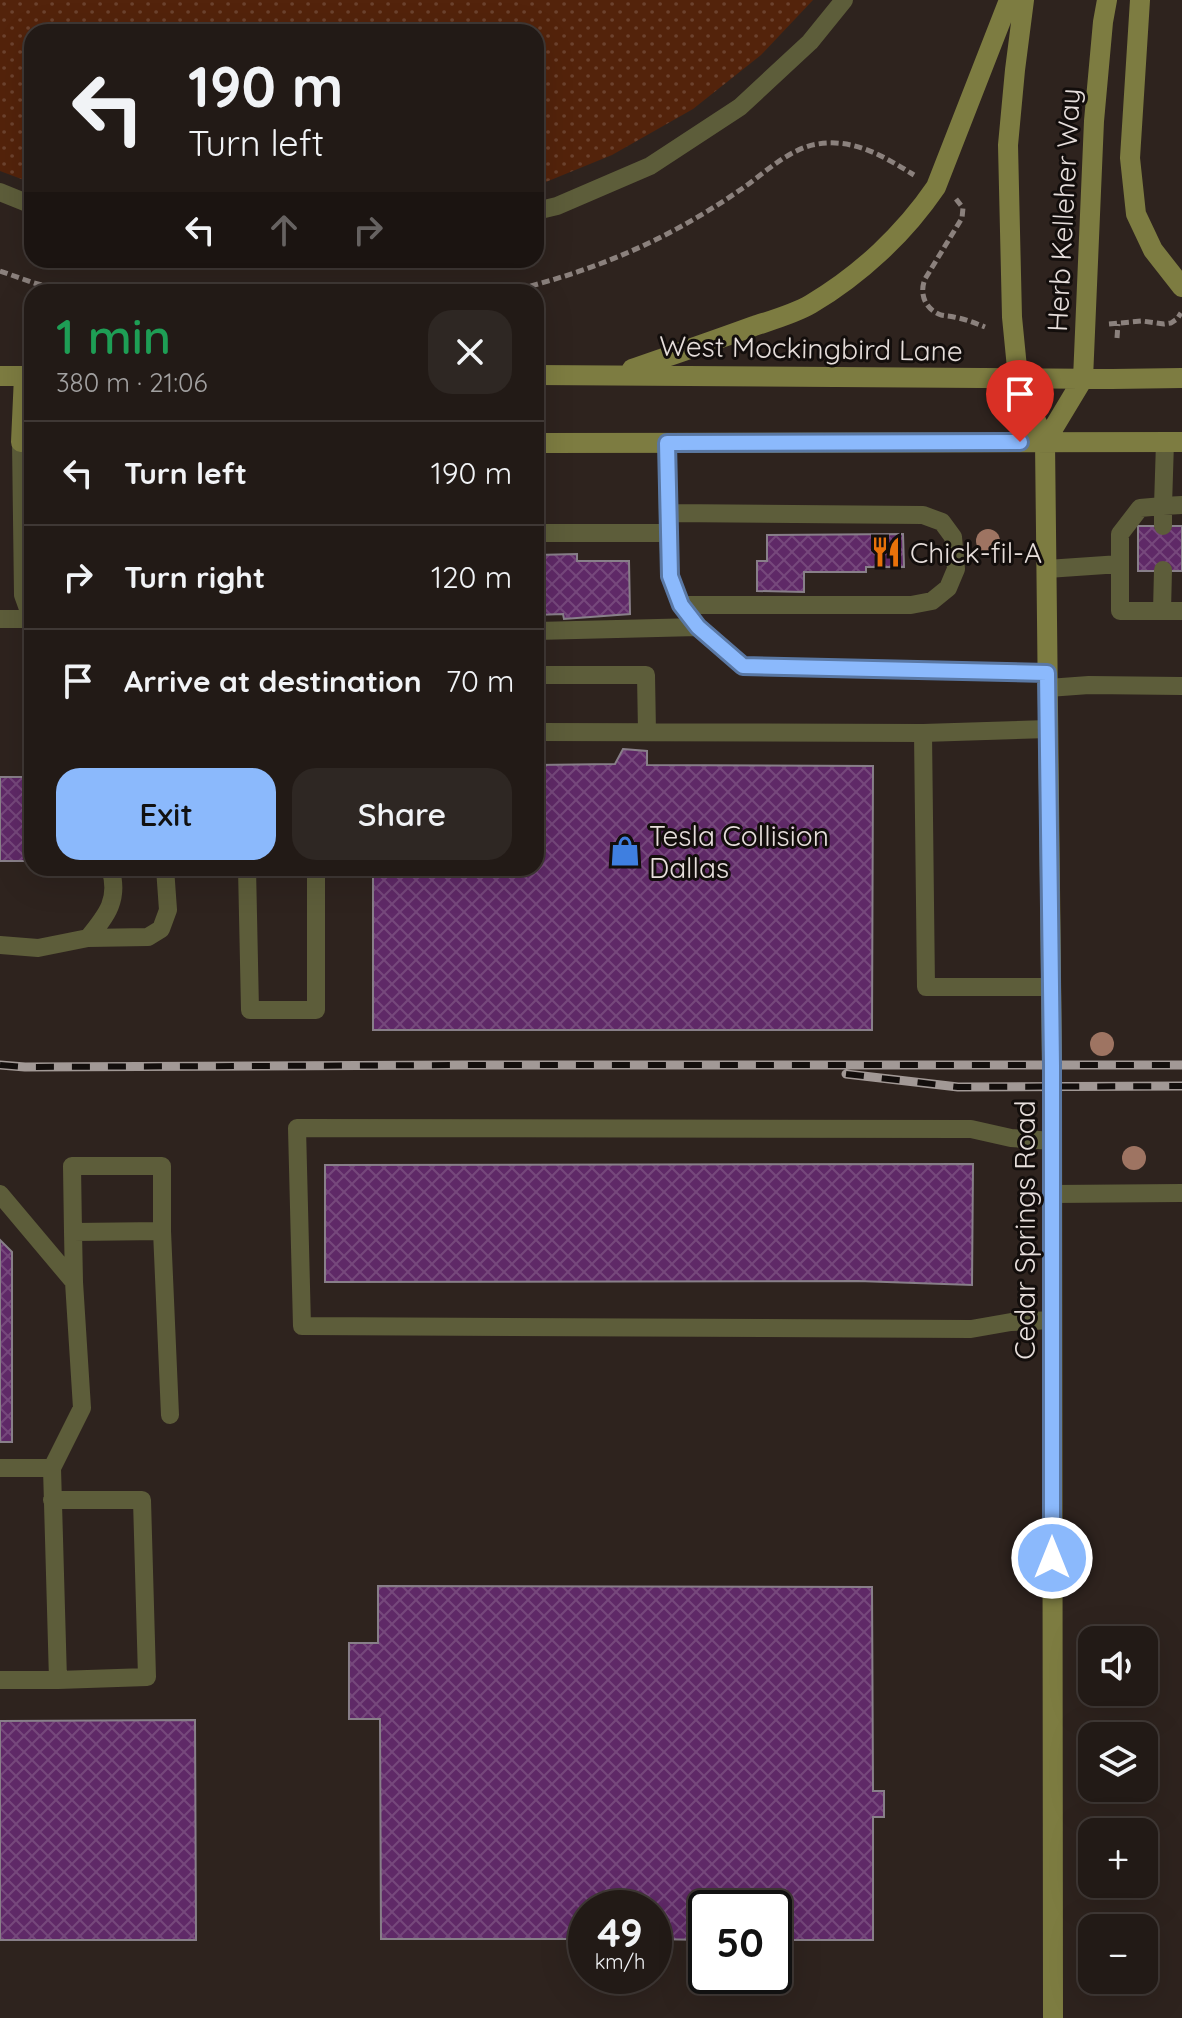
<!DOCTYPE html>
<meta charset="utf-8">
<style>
body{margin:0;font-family:Quicksand,sans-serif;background:#2e2723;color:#f1f3f6;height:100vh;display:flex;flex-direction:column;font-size:30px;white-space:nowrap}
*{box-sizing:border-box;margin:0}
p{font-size:26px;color:#a2a1a1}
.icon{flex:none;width:44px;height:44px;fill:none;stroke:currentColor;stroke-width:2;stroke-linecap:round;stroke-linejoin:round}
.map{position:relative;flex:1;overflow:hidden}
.drawer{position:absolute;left:24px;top:284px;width:520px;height:592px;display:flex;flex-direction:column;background:#221a16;border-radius:24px;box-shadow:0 8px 32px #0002,0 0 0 2px #3f3835}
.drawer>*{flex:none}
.hud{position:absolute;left:24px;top:24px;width:520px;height:244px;border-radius:24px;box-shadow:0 8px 32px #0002,0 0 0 2px #3f3835;background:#221a16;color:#f1f3f6;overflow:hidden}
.tools{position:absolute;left:1078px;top:1626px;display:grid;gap:16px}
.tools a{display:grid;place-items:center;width:80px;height:80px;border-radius:16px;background:#221a16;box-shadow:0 8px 32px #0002,0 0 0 2px #3f3835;font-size:40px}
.speed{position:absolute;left:568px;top:1890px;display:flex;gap:16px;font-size:40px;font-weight:700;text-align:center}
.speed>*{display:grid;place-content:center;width:104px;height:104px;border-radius:50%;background:#221a16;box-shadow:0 8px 32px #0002,0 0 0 2px #3f3835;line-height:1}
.speed small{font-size:20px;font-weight:400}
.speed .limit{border:4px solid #111;border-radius:12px;background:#fff;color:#111}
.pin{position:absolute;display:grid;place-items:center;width:68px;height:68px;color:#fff;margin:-82px -34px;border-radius:50% 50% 50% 0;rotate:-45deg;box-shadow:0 0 8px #0007}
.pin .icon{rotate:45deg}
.me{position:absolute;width:88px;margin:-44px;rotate:0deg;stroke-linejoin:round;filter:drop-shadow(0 0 6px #0008)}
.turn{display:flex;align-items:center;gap:28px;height:168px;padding:0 32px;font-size:36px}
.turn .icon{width:104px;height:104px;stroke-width:2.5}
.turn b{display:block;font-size:56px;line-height:68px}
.lanes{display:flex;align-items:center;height:76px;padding:0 32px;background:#0003;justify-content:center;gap:40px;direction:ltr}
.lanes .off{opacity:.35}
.round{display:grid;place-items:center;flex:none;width:84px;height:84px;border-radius:24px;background:#2e2723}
.headline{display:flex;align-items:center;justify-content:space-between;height:136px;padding:0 32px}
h1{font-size:48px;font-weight:600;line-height:60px;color:#1e9e55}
.button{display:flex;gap:16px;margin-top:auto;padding:16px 32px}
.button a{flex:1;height:92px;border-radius:24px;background:#8bb9fc;color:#111;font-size:32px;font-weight:600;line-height:92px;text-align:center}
.button a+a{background:#2e2723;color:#f1f3f6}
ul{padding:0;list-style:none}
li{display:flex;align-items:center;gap:24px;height:104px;padding:0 32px;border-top:2px solid #3f3835}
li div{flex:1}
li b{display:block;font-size:30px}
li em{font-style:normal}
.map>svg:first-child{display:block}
.grass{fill:url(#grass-dots)}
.building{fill:url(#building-cross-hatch);stroke:#887f89;stroke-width:2}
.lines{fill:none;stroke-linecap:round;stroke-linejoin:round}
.path{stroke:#8b817d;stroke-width:5;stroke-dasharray:8 4;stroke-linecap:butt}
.lane{stroke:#5d5d3a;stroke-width:18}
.secondary{stroke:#7d7c41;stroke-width:20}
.rail-casing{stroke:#a29996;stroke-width:9}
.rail{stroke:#130e0c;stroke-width:6;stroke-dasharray:18;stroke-linecap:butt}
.tree{fill:#9e7462}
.route-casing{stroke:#5a78a4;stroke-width:20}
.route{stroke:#8bb9fc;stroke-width:14}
.labels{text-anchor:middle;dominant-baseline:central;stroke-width:6;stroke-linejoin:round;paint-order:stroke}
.street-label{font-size:28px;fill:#e6dedb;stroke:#130e0c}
.poi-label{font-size:28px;fill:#e6dedb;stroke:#130e0c;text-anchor:start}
</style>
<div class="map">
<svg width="1182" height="2018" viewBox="0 0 1182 2018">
<defs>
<pattern id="grass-dots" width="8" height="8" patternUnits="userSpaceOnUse" patternTransform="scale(2)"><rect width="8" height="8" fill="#53230b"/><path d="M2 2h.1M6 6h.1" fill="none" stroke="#6c422e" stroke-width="1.8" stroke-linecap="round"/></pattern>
<pattern id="building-cross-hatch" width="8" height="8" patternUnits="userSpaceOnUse" patternTransform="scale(2)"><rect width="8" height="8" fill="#5f2967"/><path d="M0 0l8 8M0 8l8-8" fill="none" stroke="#76487c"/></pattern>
</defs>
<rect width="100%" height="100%" fill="#2e231e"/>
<!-- grass -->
<path class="grass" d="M 0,0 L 813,0 L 761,55 L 693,109 L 612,155 L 536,186 L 536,32 L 32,32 L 32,183 L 0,171 Z"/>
<!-- building -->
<path class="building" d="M 1138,526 L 1182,526 L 1182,571 L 1138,571 Z
M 903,534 L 904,567 L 866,567 L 866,572 L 804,572 L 804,592 L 757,591 L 757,561 L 767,561 L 767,535 Z
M 577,554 L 577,561 L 629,561 L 630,614 L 564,619 L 563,614 L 536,615 L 536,555 Z
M 623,749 L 647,751 L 647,765 L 873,766 L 872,1030 L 373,1030 L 373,868 L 536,868 L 536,765 L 615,764 Z
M 0,777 L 32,777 L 32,861 L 0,861 Z
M 973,1164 L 972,1285 L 858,1281 L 325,1282 L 325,1165 Z
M 0,1240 L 12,1252 L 12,1442 L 0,1442 Z
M 378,1586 L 872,1587 L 873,1791 L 884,1791 L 884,1817 L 873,1817 L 873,1940 L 774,1940 L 774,1908 L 706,1908 L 706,1940 L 654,1939 L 654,1908 L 586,1908 L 586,1939 L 381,1939 L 380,1719 L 349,1719 L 349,1643 L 378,1643 Z
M 195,1720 L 196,1940 L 0,1940 L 0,1721 Z"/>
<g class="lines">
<!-- path -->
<path class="path" d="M 956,199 L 963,208 L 962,218 L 925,279 C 919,294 925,309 941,315 C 946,316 950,316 954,317 C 965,319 975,323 985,327
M 0,271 L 34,283 L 71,292
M 507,292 C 562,279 617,260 667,234 C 692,221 717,206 740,190 C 764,174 789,148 818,144 C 854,138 885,157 914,175
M 1109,324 L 1142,321 L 1164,324 L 1171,323 L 1177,319 L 1181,313
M 1117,338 L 1118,324"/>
<!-- lane -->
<path class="lane" d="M 0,192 L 32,205
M 536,211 L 557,206 L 650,166 L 740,107 L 810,42 L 844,0
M 21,442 L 23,595 L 32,620
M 667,443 L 668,522
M 668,513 L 923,515 L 942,522 L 953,537 L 956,569 L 948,588 L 932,601 L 911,605 L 681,605
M 1163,526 L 1163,506 L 1182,505
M 536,533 L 668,533 L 670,576 L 681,605 L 698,627 L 743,666 L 1047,673
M 1120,564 L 1120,611 L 1182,611
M 1047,569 L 1120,564 L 1120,534 L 1140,508 L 1163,506 L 1165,442
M 1162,611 L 1163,570
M 0,619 L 32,619
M 536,631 L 698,627
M 536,675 L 646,675 L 647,732
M 1048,688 L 1089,685 L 1182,686
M 536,732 L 923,733 L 1048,729
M 923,733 L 926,987 L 1051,987
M 247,868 L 250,1010 L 316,1010 L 316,868
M 88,938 L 148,937 L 161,929 L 168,910 L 165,868
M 0,945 L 38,948 L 88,938 C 107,915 120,899 110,868
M 1052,1141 L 1011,1138 L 971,1129 L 297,1128 L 302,1326 L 971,1329 L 1011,1322 L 1052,1320
M 0,1194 L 74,1282 L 82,1408 L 52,1468 L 58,1680 L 0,1680
M 1052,1194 L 1182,1193
M 73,1232 L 72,1166 L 162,1166 L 162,1231
M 74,1282 L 73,1232 L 162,1231 L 170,1415
M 0,1468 L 52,1468
M 52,1500 L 142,1500 L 147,1677 L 58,1680"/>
<!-- secondary -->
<path class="secondary" d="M 1024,0 L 1015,70 L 1008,145 L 1012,317 L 1018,378 L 1045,442 L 1052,1065 L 1053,2018
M 1140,0 L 1130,158 L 1136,214 L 1153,250 L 1182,287
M 632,369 C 672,355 713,341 754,326 C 772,320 794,314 811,304 C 860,275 904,234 936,187 L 1009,0
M 536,375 L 1112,379 L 1182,378
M 0,376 L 32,376
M 21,442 L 24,376
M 1045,442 L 1083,379 L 1094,121 L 1103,22 L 1107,0
M 536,443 L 1182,442"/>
<!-- rail casing -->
<g class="rail-casing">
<path id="rail" d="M 0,1065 L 25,1067 L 463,1065 L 1182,1065
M 846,1074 L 958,1087 L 1182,1086"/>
</g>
<!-- rail -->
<use href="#rail" class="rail"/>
</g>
<!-- trees -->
<g class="tree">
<circle cx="988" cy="541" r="12"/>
<circle cx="1102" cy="1044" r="12"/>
<circle cx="1134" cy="1158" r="12"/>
</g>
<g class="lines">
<!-- route casing -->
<g class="route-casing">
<path id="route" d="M 1020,442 L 667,443 L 670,576 L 681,605 L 698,627 L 743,666 L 1047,673 L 1052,1065 L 1052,1558"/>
</g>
<!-- route -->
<use href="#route" class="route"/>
</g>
<!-- icons -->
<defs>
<g id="restaurant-bare" transform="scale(2.4)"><path d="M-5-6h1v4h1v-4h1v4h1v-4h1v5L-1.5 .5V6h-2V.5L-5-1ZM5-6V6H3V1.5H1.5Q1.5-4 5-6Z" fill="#e8710a" stroke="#130e0c" stroke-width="2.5" paint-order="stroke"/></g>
<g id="shop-bare" transform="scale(2.4)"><path d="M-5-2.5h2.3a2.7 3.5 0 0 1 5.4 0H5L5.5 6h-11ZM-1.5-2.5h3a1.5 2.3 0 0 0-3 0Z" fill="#3f7fe0" stroke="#130e0c" stroke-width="2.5" paint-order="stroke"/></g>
</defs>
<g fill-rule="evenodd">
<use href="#restaurant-bare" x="886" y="552"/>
<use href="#shop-bare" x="625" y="851"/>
</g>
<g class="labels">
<!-- street labels -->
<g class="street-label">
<text transform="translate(1063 210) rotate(-87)">Herb Kelleher Way</text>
<text transform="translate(811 348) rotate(1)">West Mockingbird Lane</text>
<text transform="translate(1024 1230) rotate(-90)">Cedar Springs Road</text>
</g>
<!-- poi labels -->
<g class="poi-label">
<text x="910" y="552">Chick-fil-A</text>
<text x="649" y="835">Tesla Collision<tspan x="649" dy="32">Dallas</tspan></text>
</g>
</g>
</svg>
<div class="tools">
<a><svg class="icon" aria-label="sound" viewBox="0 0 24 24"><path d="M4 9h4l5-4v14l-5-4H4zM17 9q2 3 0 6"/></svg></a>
<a><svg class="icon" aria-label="layers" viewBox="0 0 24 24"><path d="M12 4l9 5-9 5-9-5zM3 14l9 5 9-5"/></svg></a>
<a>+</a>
<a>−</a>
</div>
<div class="speed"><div>49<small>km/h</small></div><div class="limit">50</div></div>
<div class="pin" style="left:1020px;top:442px;background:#d93025"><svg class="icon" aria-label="arrive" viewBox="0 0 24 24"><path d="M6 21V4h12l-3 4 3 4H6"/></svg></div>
<svg class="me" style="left:1052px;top:1558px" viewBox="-20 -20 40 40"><circle r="17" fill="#8bb9fc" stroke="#fff" stroke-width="3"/><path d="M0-11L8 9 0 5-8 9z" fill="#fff"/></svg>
<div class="hud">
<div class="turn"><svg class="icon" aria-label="left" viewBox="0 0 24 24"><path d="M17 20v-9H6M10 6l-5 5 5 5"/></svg><div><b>190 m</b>Turn left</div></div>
<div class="lanes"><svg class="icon" aria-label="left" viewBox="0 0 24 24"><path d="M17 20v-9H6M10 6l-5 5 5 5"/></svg><svg class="icon off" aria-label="ahead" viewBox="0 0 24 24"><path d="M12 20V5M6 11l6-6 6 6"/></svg><svg class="icon off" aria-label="right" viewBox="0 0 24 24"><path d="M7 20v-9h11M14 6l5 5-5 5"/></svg></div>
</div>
<section class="drawer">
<div class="headline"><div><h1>1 min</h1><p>380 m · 21:06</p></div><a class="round"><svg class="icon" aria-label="close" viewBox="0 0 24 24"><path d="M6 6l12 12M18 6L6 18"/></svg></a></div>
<ul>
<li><svg class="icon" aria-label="left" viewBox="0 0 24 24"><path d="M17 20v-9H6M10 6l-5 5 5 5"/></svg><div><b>Turn left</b></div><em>190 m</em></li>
<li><svg class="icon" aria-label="right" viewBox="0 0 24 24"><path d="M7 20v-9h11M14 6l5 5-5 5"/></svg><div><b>Turn right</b></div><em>120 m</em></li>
<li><svg class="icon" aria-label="arrive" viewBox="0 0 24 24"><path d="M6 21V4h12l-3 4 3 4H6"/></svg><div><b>Arrive at destination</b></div><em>70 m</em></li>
</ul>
<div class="button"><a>Exit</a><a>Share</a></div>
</section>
</div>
